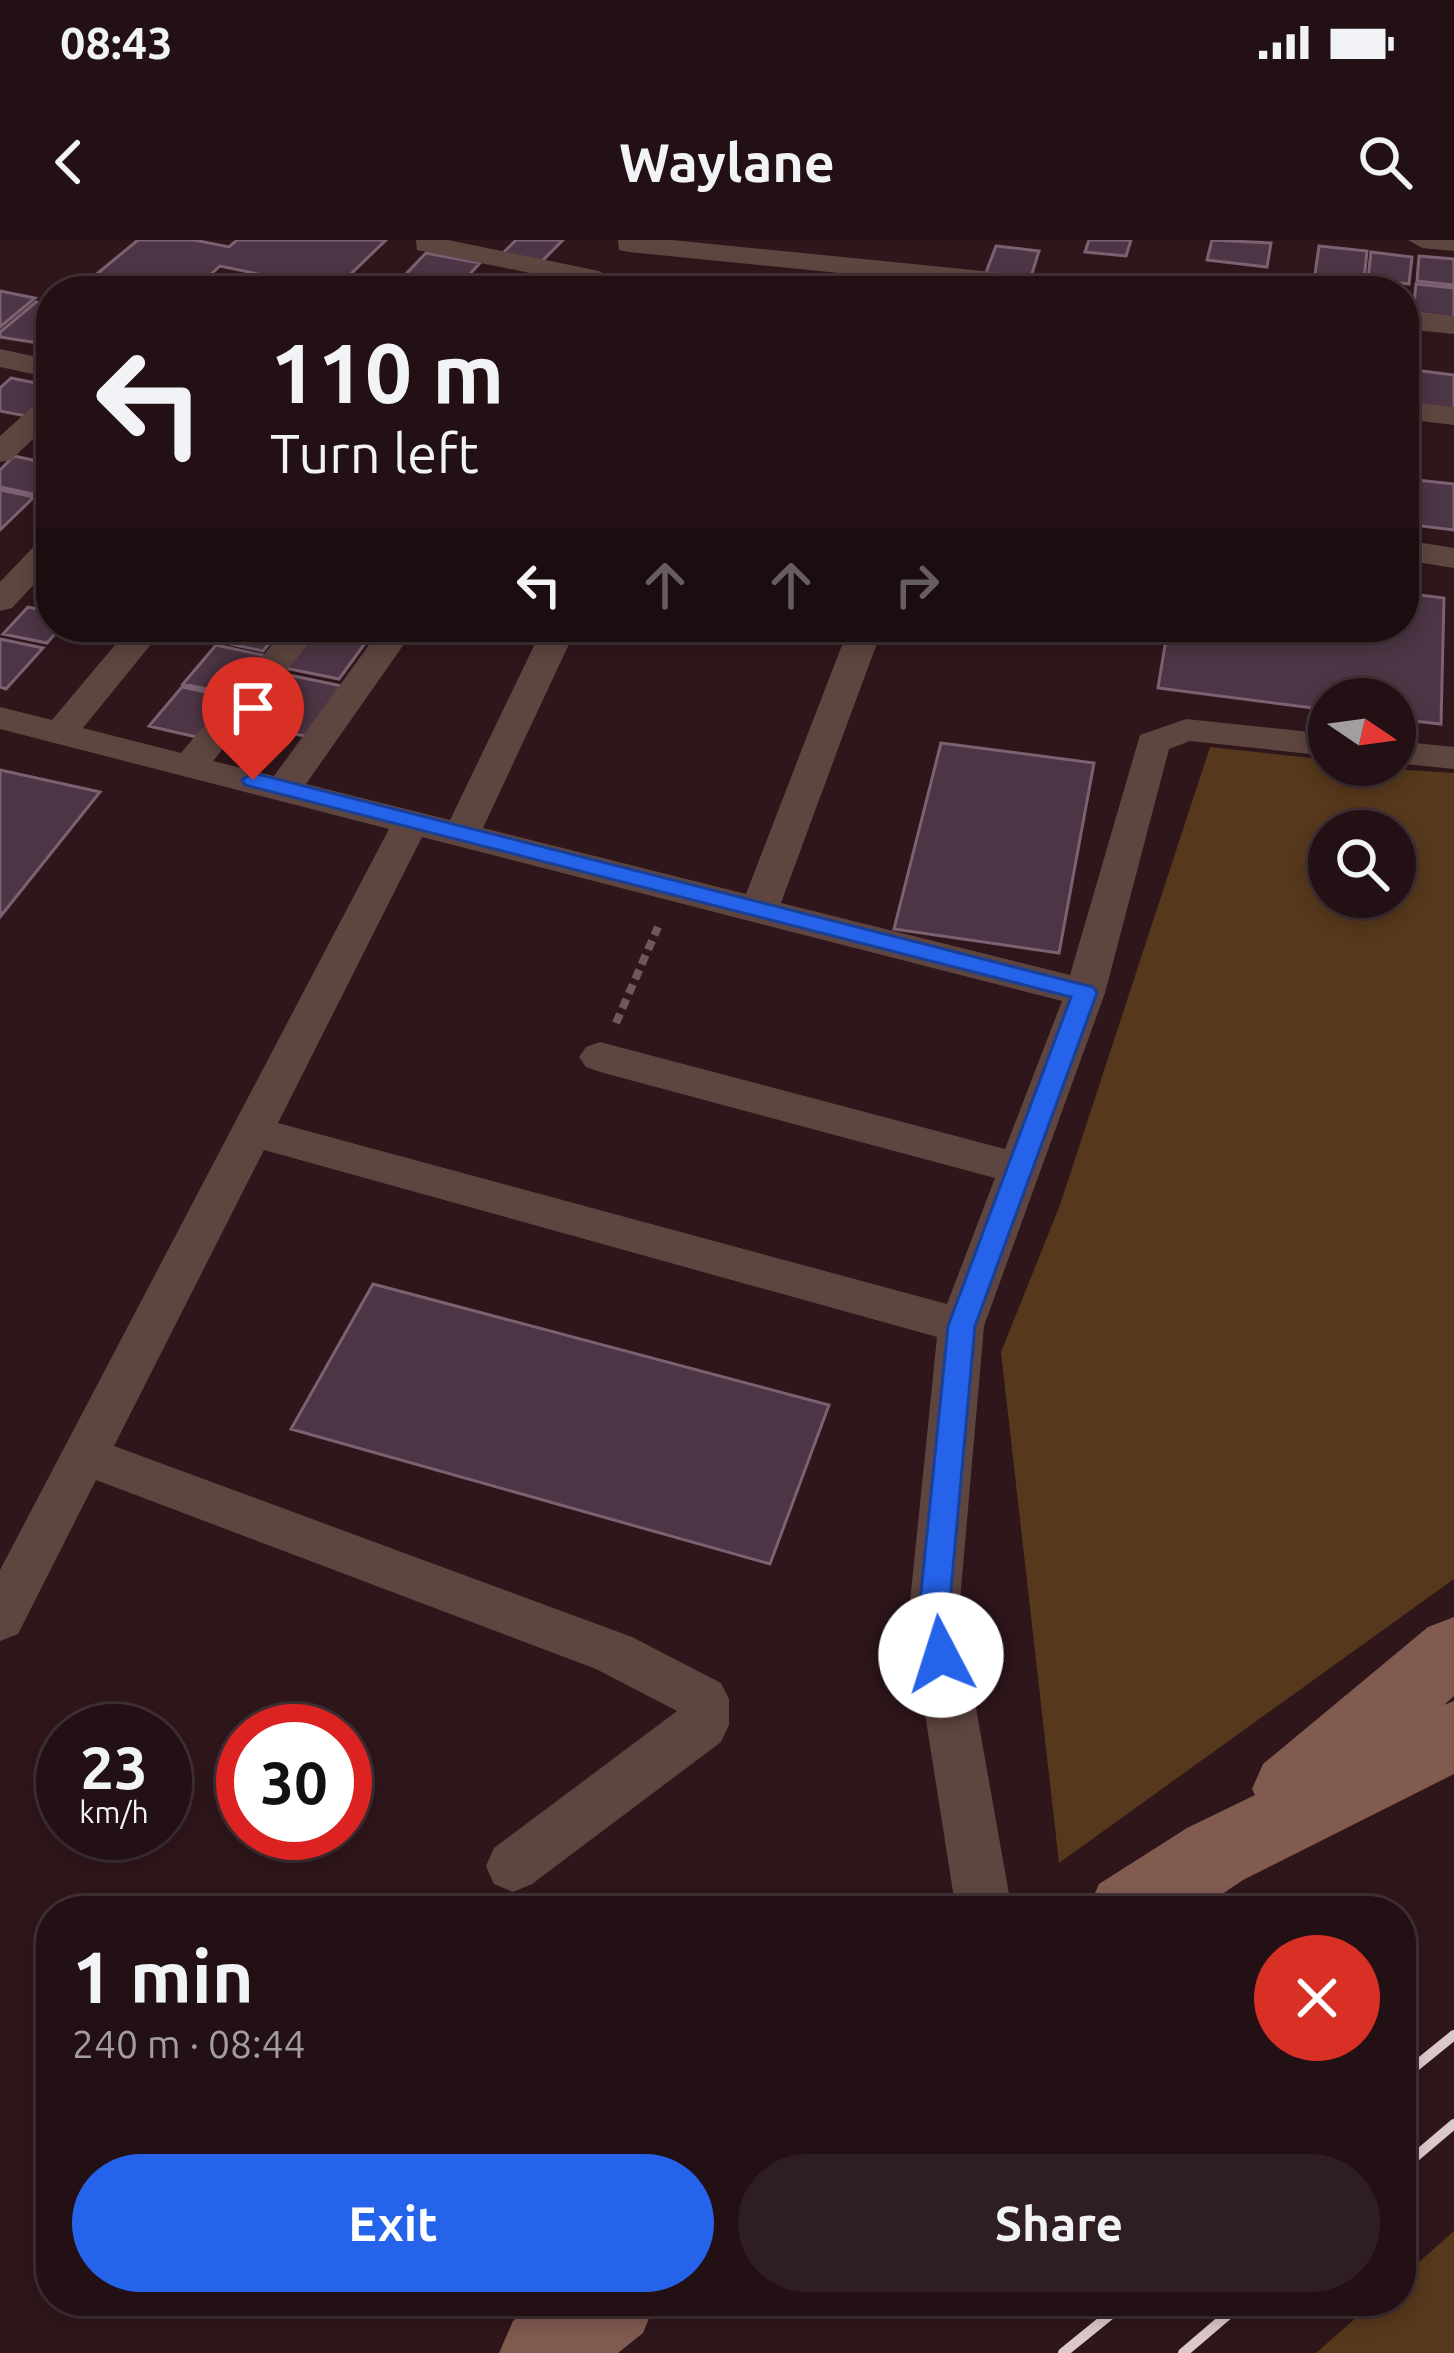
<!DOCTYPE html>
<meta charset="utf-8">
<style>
body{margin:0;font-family:Ubuntu,sans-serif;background:#2e1e22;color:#f1f3f6;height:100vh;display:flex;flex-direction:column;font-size:45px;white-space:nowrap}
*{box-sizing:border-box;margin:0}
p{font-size:39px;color:#a29da0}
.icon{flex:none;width:66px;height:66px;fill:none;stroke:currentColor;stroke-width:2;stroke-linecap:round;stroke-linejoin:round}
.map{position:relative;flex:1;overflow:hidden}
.panel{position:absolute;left:36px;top:1656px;width:1380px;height:420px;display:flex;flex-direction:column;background:#221014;border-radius:48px;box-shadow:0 6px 18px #0003,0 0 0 3px #3f3034}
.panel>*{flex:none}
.top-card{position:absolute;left:36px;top:36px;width:1383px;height:366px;border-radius:48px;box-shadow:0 6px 18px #0003,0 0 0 3px #3f3034;background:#221014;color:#f1f3f6;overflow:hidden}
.needle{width:78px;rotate:103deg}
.fabs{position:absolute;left:1308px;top:438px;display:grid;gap:24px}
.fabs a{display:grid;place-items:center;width:108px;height:108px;border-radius:50%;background:#221014;box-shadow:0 6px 18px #0003,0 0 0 3px #3f3034;font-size:60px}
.speed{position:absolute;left:36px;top:1464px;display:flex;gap:24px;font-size:60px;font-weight:700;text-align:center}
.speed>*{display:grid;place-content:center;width:156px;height:156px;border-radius:50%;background:#221014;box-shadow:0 6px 18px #0003,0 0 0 3px #3f3034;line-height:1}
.speed small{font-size:30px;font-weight:400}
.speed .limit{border:18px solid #d22;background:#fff;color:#111}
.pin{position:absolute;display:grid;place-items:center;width:102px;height:102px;color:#fff;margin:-123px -51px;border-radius:50% 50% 50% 0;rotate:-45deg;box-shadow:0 0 12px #0007}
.pin .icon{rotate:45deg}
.me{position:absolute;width:132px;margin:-66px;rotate:355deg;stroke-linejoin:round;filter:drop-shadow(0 0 9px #0008)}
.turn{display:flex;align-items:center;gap:42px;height:252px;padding:0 36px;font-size:54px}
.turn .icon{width:156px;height:156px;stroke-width:2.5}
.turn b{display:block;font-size:84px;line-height:102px}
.lanes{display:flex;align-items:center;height:114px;padding:0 36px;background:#0003;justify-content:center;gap:60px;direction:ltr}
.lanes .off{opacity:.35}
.round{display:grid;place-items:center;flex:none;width:126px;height:126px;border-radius:63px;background:#2e1e22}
.overview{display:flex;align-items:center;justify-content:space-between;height:204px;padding:0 36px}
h1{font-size:72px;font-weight:600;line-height:90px}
.primary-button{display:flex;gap:24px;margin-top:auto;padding:24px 36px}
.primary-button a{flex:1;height:138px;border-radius:72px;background:#2563eb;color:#fff;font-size:48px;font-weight:600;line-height:138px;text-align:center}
.primary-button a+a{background:#2e1e22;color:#f1f3f6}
.status{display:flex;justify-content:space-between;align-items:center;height:84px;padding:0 60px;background:#221014;direction:ltr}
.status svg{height:33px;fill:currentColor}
header{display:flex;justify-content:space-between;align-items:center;height:156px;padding:0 36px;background:#221014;font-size:54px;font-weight:600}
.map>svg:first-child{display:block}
.green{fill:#56381c;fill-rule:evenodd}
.building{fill:#4c3544;stroke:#7b6171;stroke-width:3}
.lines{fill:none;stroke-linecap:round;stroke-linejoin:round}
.path{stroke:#6e585c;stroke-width:8;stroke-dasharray:10 6;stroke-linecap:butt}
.street{fill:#5e453f;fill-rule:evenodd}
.secondary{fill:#815a50;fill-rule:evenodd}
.rail{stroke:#dbc8ca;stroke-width:10}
.route{fill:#2563eb;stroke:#184099;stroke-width:3}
</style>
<div class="status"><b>08:43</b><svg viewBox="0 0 49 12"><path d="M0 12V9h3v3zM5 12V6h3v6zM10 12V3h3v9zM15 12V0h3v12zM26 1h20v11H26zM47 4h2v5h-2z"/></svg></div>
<header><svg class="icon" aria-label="back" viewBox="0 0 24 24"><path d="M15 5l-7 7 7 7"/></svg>Waylane<svg class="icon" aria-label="search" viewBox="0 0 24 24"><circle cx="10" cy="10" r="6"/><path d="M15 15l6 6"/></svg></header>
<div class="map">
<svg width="1454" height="2113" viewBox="0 0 1454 2113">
<rect width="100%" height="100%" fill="#2e161b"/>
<!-- green -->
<path class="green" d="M 1210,507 L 1329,520 L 1329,525 L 1454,533 L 1454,1339 L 1059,1623 L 1001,1112 L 1060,965 ZM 1329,591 L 1395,591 L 1395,657 L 1329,657 Z
M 1454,1991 L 1454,2113 L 1316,2113 L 1375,2061 L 1401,2061 L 1401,2038 Z"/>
<!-- building -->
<path class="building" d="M 138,0 L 194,0 L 229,7 L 237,0 L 386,0 L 334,50 L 220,26 L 192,51 L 76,51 Z
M 516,0 L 563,0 L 541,22 L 502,14 Z
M 1089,0 L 1131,0 L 1126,16 L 1085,12 Z
M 1212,0 L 1271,3 L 1267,27 L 1207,20 Z
M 996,6 L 1039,11 L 1030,40 L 985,35 Z
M 1319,6 L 1367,11 L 1364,40 L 1315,34 Z
M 1371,12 L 1412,17 L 1409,44 L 1368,39 Z
M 426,13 L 480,23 L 455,50 L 400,40 Z
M 1419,16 L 1454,19 L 1454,45 L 1417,41 Z
M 1321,39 L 1363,44 L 1362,51 L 1319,51 Z
M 378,40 L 416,47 L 412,51 L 367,51 Z
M 1416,44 L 1454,48 L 1454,78 L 1413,73 Z
M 0,51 L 35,58 L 0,87 Z
M 36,62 L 51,66 L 51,105 L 0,97 L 0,92 Z
M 1414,130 L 1454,135 L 1454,170 L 1413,165 Z
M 11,138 L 51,146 L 51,152 L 26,176 L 0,171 L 0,148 Z
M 14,216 L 51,224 L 51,236 L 33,254 L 0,247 L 0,230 Z
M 1407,239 L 1454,244 L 1454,290 L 1405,284 Z
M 0,250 L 34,257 L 0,290 Z
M 1404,353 L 1444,358 L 1441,484 L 1395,479 L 1395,459 L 1329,459 L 1329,470 L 1158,448 L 1168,387 L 1404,387 Z
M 28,367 L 51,372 L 51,387 L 61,387 L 47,403 L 3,394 Z
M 167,387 L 225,387 L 214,401 L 164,391 Z
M 233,387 L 283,387 L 263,411 L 221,402 Z
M 317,387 L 377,387 L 339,439 L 285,428 Z
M 0,399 L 43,408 L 6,449 L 0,447 Z
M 216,405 L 271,417 L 240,456 L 183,444 Z
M 289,435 L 342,446 L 305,496 L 249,485 Z
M 182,447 L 237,458 L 205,499 L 149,486 Z
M 941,503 L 1094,523 L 1059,713 L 894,689 Z
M 0,530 L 100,552 L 0,677 Z
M 373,1044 L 829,1165 L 770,1324 L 291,1189 Z"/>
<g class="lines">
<!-- path -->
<path class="path" d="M 616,783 L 658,687"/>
<!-- street -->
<path class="street" d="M 416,0 L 448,0 L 599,31 L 613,39 L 599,47 L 417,10 Z
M 618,0 L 672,0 L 1104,43 L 1118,51 L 1019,51 L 629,12 L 619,10 Z
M 1408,0 L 1454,0 L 1454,11 L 1422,8 Z
M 1404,71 L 1454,76 L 1454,94 L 1404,89 Z
M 0,109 L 51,120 L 51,138 L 0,127 Z
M 51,157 L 51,182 L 11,220 L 0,222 L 0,196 L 40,160 Z
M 1404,161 L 1454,167 L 1454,185 L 1404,179 Z
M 51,297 L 51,326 L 12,368 L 0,371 L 0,342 L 40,300 Z
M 1404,300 L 1454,308 L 1454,328 L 1404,320 Z
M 130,387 L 165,387 L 83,488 L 181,513 L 287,387 L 322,387 L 213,521 L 274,536 L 382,387 L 416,387 L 306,544 L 450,580 L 543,387 L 577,387 L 483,588 L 746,654 L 849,387 L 883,387 L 781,663 L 1070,735 L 1140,495 L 1186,479 L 1329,494 L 1329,516 L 1190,501 L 1169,509 L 1105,753 L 984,1086 L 959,1372 L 1012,1671 L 956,1671 L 909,1372 L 937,1097 L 264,910 L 114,1206 L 632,1397 L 721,1443 L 729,1459 L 729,1485 L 721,1502 L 532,1644 L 513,1652 L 494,1644 L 486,1626 L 494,1608 L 677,1471 L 596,1429 L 96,1240 L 18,1394 L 0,1401 L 0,1330 L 389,589 L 0,489 L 0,467 L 52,480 ZM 422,597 L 1062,761 L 1005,909 L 600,802 L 586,807 L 579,817 L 586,827 L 600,832 L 995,938 L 947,1064 L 278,883 Z
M 1395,501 L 1454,507 L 1454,529 L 1395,523 Z"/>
<!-- secondary -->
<path class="secondary" d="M 1454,1377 L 1454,1456 L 1444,1465 L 1454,1461 L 1454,1534 L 1243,1640 L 1197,1671 L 1087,1671 L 1099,1644 L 1187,1588 L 1255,1555 L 1252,1549 L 1263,1524 L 1428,1387 Z
M 538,2061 L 656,2061 L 643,2093 L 618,2113 L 499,2113 L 513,2081 Z"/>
<!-- rail -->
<path class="rail" d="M 1401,1838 L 1454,1795
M 1401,1929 L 1454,1884
M 1063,2113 L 1127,2061
M 1183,2113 L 1244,2061"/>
</g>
<!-- route -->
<path class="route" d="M 253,533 L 1093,747 L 1097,753 L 975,1086 L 949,1372 L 957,1415 L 952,1425 L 941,1429 L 930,1425 L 919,1372 L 948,1086 L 1071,757 L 245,545 L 242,540 Z"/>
</svg>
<div class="fabs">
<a><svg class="needle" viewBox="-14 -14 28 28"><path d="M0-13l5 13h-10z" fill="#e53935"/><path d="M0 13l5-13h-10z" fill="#a29da0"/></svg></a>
<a><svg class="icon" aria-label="search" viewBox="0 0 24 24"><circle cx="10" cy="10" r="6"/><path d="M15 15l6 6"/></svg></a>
</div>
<div class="speed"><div>23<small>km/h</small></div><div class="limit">30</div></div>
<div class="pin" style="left:253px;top:540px;background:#d93025"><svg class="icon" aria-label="arrive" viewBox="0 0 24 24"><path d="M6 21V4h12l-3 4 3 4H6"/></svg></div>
<svg class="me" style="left:941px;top:1415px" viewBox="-20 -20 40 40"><circle r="19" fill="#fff"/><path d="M0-13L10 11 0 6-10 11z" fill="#2563eb"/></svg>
<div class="top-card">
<div class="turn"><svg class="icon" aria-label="left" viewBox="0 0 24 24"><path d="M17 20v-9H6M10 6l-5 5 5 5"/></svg><div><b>110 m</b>Turn left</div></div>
<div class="lanes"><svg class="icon" aria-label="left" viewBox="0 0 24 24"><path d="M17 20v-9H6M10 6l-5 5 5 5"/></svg><svg class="icon off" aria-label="ahead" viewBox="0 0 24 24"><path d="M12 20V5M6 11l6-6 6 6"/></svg><svg class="icon off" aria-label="ahead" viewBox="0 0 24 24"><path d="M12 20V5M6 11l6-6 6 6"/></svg><svg class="icon off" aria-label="right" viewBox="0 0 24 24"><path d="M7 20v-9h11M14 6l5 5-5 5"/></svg></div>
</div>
<section class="panel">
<div class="overview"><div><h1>1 min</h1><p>240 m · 08:44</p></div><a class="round" style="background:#d93025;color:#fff"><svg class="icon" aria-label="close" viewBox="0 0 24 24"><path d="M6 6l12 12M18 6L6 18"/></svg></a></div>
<div class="primary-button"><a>Exit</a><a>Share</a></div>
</section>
</div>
